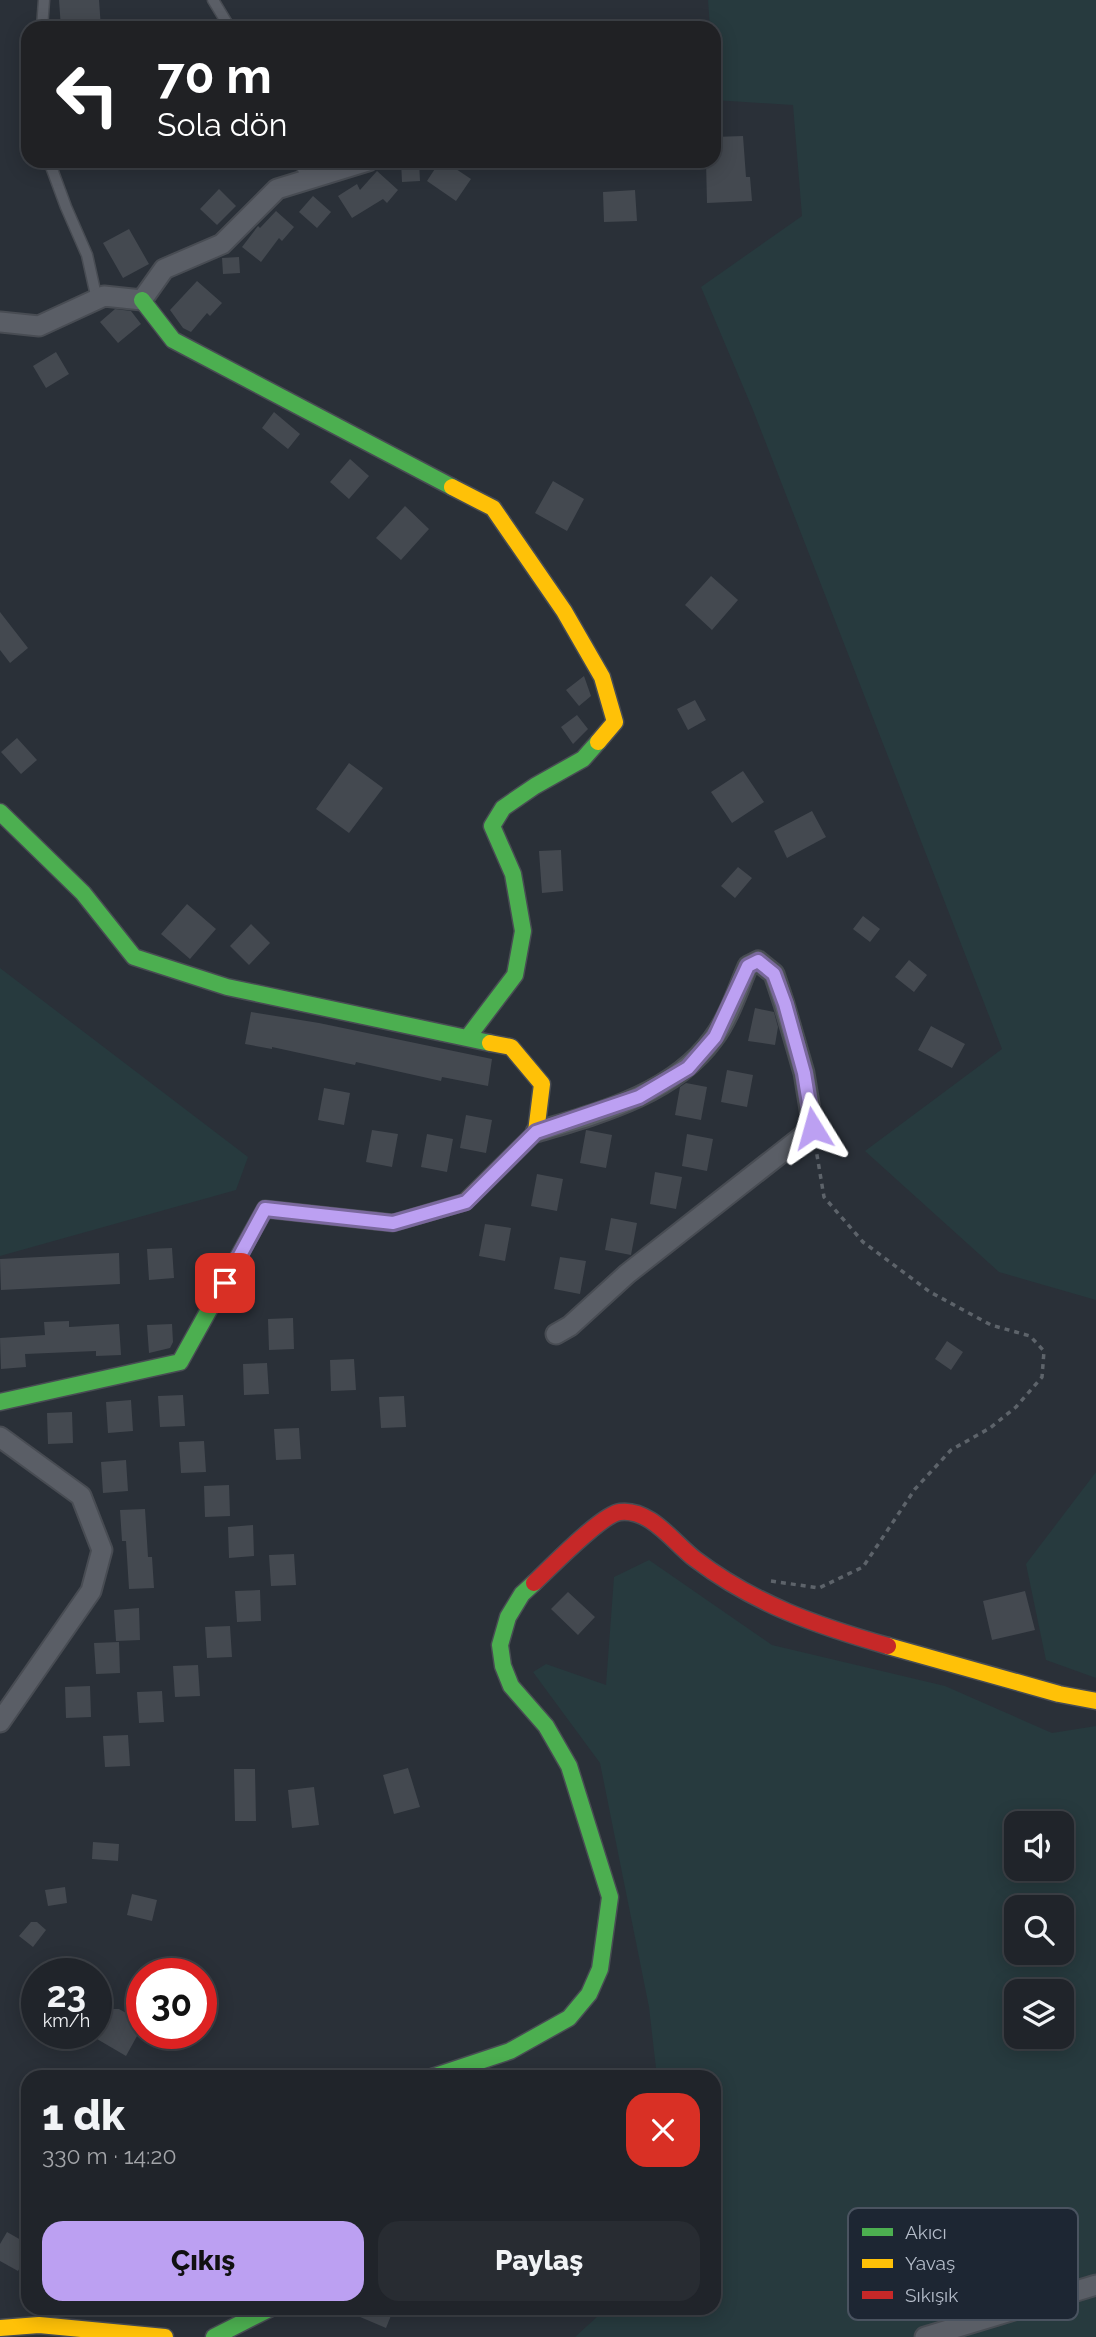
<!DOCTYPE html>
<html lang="tr">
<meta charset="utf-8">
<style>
body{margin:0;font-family:Raleway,sans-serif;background:#282c32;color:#f1f3f6;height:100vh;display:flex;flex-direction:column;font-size:26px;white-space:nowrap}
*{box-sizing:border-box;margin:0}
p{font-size:23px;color:#a2a4a8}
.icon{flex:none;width:38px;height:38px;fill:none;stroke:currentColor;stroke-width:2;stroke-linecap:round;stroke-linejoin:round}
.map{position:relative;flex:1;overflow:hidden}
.side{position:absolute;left:21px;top:2070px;width:700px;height:245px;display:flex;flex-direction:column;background:#20242a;border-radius:21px;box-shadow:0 4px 18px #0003,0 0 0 2px #3d4147}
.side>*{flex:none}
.banner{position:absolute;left:21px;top:21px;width:700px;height:147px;border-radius:21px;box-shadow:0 4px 18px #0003,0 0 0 2px #3d4147;background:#202124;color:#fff;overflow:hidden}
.controls{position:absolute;left:1004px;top:1811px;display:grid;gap:14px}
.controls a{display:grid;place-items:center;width:70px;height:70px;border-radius:14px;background:#20242a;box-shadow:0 4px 18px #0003,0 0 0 2px #3d4147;font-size:35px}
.speed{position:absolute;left:21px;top:1958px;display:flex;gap:14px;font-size:35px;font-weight:700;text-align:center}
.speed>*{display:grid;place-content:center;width:91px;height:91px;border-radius:50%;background:#20242a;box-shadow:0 4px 18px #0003,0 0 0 2px #3d4147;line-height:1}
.speed small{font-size:18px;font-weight:400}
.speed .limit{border:10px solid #d22;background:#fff;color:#111}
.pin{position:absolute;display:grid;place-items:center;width:60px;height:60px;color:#fff;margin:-30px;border-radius:14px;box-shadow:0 4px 10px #0006}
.me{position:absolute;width:77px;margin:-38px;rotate:352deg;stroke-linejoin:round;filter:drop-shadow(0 0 5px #0008)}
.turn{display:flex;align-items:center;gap:24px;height:147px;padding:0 21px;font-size:32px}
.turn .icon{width:91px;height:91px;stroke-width:2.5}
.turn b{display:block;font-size:49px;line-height:60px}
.round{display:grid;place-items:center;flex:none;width:74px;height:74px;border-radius:21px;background:#282c32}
.head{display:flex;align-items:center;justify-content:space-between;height:119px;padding:0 21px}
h1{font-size:42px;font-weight:800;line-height:52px}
.cta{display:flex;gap:14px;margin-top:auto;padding:14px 21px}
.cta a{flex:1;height:80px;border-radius:21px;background:#bca0f2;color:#111;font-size:28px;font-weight:800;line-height:80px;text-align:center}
.cta a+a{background:#282c32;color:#f1f3f6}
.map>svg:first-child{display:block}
.green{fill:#273a3e;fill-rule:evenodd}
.building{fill:#444950}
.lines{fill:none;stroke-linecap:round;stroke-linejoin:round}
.lane-casing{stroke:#484c53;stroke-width:13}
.street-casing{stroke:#484c53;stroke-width:23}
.fast-casing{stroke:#484c53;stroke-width:19}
.slow-casing{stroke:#484c53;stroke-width:19}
.jam-casing{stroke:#484c53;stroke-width:19}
.path{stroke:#5d636a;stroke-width:3.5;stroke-dasharray:5 5;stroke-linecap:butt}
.lane{stroke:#5a5e66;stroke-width:10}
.street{stroke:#5a5e66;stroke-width:19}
.fast{stroke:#4caf50;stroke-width:16}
.slow{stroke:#ffc107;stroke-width:16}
.jam{stroke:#c62828;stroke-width:16}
.route-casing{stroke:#7a689d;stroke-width:18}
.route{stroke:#bca0f2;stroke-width:12}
.key{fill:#1d2633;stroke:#4a5360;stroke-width:2}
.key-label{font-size:19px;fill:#b4bcc9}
</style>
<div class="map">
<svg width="1096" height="2337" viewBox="0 0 1096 2337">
<rect width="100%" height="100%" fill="#2a3038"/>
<!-- green -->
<path class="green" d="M 708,0 L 1096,0 L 1096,1300 L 999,1272 L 865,1151 L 1002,1049 L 753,410 L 701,287 L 802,216 L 793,105 L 714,100 L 714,28 L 710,28 Z
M 0,968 L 248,1157 L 236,1190 L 0,1256 Z
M 1096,1472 L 1096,1678 L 1046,1660 L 1026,1564 Z
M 649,1560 L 772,1645 L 945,1686 L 1052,1733 L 1096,1726 L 1096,2337 L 575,2337 L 598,2316 L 600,2308 L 714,2308 L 714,2077 L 657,2077 L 649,2007 L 600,1763 L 533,1672 L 546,1664 L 606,1685 L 614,1577 ZM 1017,1824 L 1062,1824 L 1062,1869 L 1017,1869 ZM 1017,1908 L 1062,1908 L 1062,1953 L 1017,1953 ZM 1017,1992 L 1062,1992 L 1062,2037 L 1017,2037 Z"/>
<!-- building -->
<path class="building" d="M 59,0 L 99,0 L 101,28 L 61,28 Z
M 743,136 L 746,177 L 750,177 L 752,201 L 707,203 L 706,161 L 714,161 L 714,137 Z
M 401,161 L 419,161 L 420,181 L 402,182 Z
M 440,161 L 444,161 L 471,179 L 456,201 L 427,181 Z
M 377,171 L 398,190 L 387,203 L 383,199 L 352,218 L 338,196 L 357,184 L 360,190 Z
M 219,189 L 236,206 L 217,225 L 200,209 Z
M 635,190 L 637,221 L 604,222 L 603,192 Z
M 313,196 L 331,212 L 317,228 L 299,212 Z
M 276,211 L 294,227 L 282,241 L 279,238 L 261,262 L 242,247 L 258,226 L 260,228 Z
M 129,229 L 149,264 L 123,278 L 103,243 Z
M 239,257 L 240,273 L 223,274 L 222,258 Z
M 197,281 L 222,303 L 210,316 L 207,313 L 191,332 L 183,328 L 170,310 Z
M 115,309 L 131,311 L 141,324 L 118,343 L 100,322 Z
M 56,352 L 69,374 L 46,388 L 33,366 Z
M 274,412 L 300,434 L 288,449 L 262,428 Z
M 350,459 L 369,476 L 349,499 L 330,482 Z
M 553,481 L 584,499 L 567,531 L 535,513 Z
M 405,506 L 429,529 L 401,560 L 376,538 Z
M 711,576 L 738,600 L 712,630 L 685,605 Z
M 0,612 L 28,648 L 10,663 L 0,650 Z
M 584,676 L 591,696 L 579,706 L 566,690 Z
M 695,700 L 706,720 L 688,730 L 677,709 Z
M 577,715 L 588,729 L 573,744 L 561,727 Z
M 17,738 L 37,760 L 21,774 L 1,752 Z
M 349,763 L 383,788 L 349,833 L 316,809 Z
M 743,771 L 764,802 L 732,823 L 711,792 Z
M 812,811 L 826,837 L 787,858 L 774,831 Z
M 561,850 L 563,891 L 542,893 L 539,851 Z
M 738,867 L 752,878 L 735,898 L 721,886 Z
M 187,904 L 216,929 L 190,959 L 161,934 Z
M 863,916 L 880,929 L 870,942 L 853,929 Z
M 251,924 L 270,943 L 249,965 L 230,946 Z
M 909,960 L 927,975 L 914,992 L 895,977 Z
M 755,1008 L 774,1012 L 778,1027 L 775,1045 L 748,1041 Z
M 251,1012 L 319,1023 L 492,1059 L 488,1086 L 442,1077 L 441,1081 L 356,1062 L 355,1065 L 272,1047 L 272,1049 L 245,1044 Z
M 931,1026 L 965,1044 L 952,1068 L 918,1050 Z
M 727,1070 L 753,1075 L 747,1107 L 721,1102 Z
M 686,1083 L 707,1087 L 701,1120 L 675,1115 L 680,1087 Z
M 324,1088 L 350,1093 L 344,1125 L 318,1120 Z
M 466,1115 L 492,1120 L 486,1153 L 460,1148 Z
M 372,1130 L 398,1134 L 392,1167 L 366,1162 Z
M 586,1130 L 612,1135 L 606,1168 L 580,1163 Z
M 427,1134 L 453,1139 L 447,1172 L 421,1167 Z
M 687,1134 L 713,1139 L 707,1171 L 682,1166 Z
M 655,1172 L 682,1177 L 676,1209 L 650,1204 Z
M 537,1174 L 563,1179 L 557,1211 L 531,1206 Z
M 611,1218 L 637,1223 L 631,1255 L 605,1250 Z
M 485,1224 L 511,1228 L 505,1261 L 479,1256 Z
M 172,1248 L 174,1278 L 149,1280 L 147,1249 Z
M 119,1253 L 120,1284 L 1,1290 L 0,1259 Z
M 560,1257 L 586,1261 L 580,1294 L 554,1289 Z
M 293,1318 L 294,1349 L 269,1350 L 268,1319 Z
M 69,1321 L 69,1327 L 119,1324 L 121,1355 L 96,1356 L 96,1351 L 25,1354 L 26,1367 L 1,1369 L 0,1338 L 45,1335 L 44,1322 Z
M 172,1324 L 173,1342 L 170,1348 L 149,1353 L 147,1325 Z
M 947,1341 L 963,1352 L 951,1370 L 935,1359 Z
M 354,1359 L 356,1390 L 331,1391 L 330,1360 Z
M 267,1363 L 269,1394 L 244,1395 L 243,1364 Z
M 183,1395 L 185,1426 L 160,1427 L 158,1396 Z
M 404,1396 L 406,1427 L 381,1428 L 379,1397 Z
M 131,1400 L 133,1431 L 108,1433 L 106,1402 Z
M 72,1412 L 73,1443 L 48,1444 L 47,1413 Z
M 299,1428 L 301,1459 L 276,1460 L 274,1429 Z
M 204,1441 L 206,1472 L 181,1473 L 179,1442 Z
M 126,1460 L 128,1491 L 103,1493 L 101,1462 Z
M 229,1485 L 230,1516 L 205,1517 L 204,1486 Z
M 145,1509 L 148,1557 L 152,1557 L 154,1588 L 129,1589 L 126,1541 L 122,1541 L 120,1510 Z
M 253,1525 L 254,1556 L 229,1558 L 228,1527 Z
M 294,1554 L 296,1585 L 271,1586 L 269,1555 Z
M 260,1590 L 261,1621 L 237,1622 L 235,1591 Z
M 1025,1591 L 1035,1630 L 992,1640 L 983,1601 Z
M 568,1592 L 595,1617 L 578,1635 L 551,1609 Z
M 139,1608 L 140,1640 L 116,1641 L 114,1610 Z
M 230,1626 L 232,1657 L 207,1658 L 205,1627 Z
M 119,1642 L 120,1673 L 96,1674 L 94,1643 Z
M 198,1665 L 200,1696 L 175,1697 L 173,1666 Z
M 90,1686 L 91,1717 L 66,1718 L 65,1687 Z
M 162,1691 L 164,1722 L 139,1723 L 137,1692 Z
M 128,1735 L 130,1766 L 105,1767 L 103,1736 Z
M 408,1768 L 420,1807 L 394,1814 L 383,1775 Z
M 234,1769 L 255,1769 L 256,1821 L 235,1821 Z
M 314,1787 L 319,1825 L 292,1828 L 288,1790 Z
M 93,1842 L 119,1844 L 118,1861 L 92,1859 Z
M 65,1887 L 67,1903 L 48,1906 L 45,1890 Z
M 132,1894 L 157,1900 L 152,1921 L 127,1915 Z
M 31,1922 L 37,1922 L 46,1930 L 33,1947 L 19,1936 Z
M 113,2009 L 119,2009 L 142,2022 L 142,2027 L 126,2056 L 97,2039 Z
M 7,2232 L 28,2244 L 28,2254 L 18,2271 L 0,2261 L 0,2244 Z
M 339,2308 L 394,2308 L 386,2328 Z"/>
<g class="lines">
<!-- lane casing -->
<g class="lane-casing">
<path id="lane" d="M 213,0 L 230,28
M 42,28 L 44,0
M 49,161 L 66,207 L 87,255 L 97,300
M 300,161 L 307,180"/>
</g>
<!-- street casing -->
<g class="street-casing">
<path id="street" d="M 0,322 L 39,326 L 104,296 L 142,300 L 164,269 L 222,244 L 277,189 L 368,161
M 536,1132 C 600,1113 673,1094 713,1039 C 729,1018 738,989 748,966 L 758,961 L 774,974 L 784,1004 L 804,1073 L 813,1128 L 627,1274 L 570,1326 L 556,1334
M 0,1437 L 81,1496 L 102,1550 L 91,1591 L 0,1722
M 925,2337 L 1096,2285"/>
</g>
<!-- fast casing -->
<g class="fast-casing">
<path id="fast" d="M 142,300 L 173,340 L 452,487
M 0,812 L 83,893 L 134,957 L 227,987 L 490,1043
M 468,1037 L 515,975 L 523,931 L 513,874 L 492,826 L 503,808 L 535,786 L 583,759 L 598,742
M 0,1402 L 180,1362 L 265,1209 L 375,1221
M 432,2077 L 510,2051 L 569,2018 L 589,1994 L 600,1969 L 610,1897 L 569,1766 L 546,1726 L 511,1686 L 503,1666 L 500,1645 L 508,1617 L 522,1594 L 534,1583
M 214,2337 L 271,2308"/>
</g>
<!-- slow casing -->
<g class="slow-casing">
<path id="slow" d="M 452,487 L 493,508 L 564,611 L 602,677 L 615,722 L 598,742
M 375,1221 L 393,1223 L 465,1202 L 536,1132 L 542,1084 L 511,1047 L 490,1043
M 888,1646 L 1059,1694 L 1096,1701
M 0,2328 L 39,2325 L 165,2337"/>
</g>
<!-- jam casing -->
<g class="jam-casing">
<path id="jam" d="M 534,1583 C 550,1568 602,1514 620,1512 C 650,1508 674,1543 695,1559 C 754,1604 818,1626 888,1646"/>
</g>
<!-- path -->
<path class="path" d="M 771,1581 L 819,1588 L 863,1567 L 915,1489 L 951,1450 L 990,1428 L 1016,1407 L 1042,1377 L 1044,1351 L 1030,1336 L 991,1325 L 930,1292 L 863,1242 L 824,1197 L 816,1149"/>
<!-- lane -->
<use href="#lane" class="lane"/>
<!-- street -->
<use href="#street" class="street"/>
<!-- fast -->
<use href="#fast" class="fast"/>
<!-- slow -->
<use href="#slow" class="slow"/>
<!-- jam -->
<use href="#jam" class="jam"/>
</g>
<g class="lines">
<!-- route casing -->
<g class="route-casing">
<path id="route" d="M 225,1283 L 265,1209 L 393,1223 L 466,1202 L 536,1132 L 639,1097 L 688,1068 L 715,1037 L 748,966 L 758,961 L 774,974 L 785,1004 L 804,1073 L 813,1128"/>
</g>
<!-- route -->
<use href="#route" class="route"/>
</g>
<!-- legend -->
<rect x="848" y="2208" width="230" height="112" rx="10" class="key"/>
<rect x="862" y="2228" width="31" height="8" fill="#4caf50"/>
<rect x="862" y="2259" width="31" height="9" fill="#ffc107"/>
<rect x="862" y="2291" width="31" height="8" fill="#c62828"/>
<g class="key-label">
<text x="905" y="2239">Akıcı</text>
<text x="905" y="2270">Yavaş</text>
<text x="905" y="2302">Sıkışık</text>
</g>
</svg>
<div class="controls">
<a><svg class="icon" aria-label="sound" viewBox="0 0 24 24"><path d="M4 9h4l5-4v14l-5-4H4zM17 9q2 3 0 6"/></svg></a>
<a><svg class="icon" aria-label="search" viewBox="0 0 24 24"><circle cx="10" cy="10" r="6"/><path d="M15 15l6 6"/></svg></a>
<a><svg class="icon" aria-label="layers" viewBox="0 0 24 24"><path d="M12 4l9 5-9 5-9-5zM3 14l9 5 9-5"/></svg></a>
</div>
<div class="speed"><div>23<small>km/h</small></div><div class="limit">30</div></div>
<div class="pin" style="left:225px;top:1283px;background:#d93025"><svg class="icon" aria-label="arrive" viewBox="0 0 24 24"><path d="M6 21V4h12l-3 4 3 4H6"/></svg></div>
<svg class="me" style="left:813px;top:1128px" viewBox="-20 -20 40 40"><path d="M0-17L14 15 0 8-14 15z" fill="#bca0f2" stroke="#fff" stroke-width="4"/></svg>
<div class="banner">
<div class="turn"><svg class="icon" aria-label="left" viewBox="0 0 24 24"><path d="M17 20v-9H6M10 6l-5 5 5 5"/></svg><div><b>70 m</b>Sola dön</div></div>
</div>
<section class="side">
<div class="head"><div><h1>1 dk</h1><p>330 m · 14:20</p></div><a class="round" style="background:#d93025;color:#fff"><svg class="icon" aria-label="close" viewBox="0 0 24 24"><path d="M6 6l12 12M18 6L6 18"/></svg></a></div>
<div class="cta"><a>Çıkış</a><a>Paylaş</a></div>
</section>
</div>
